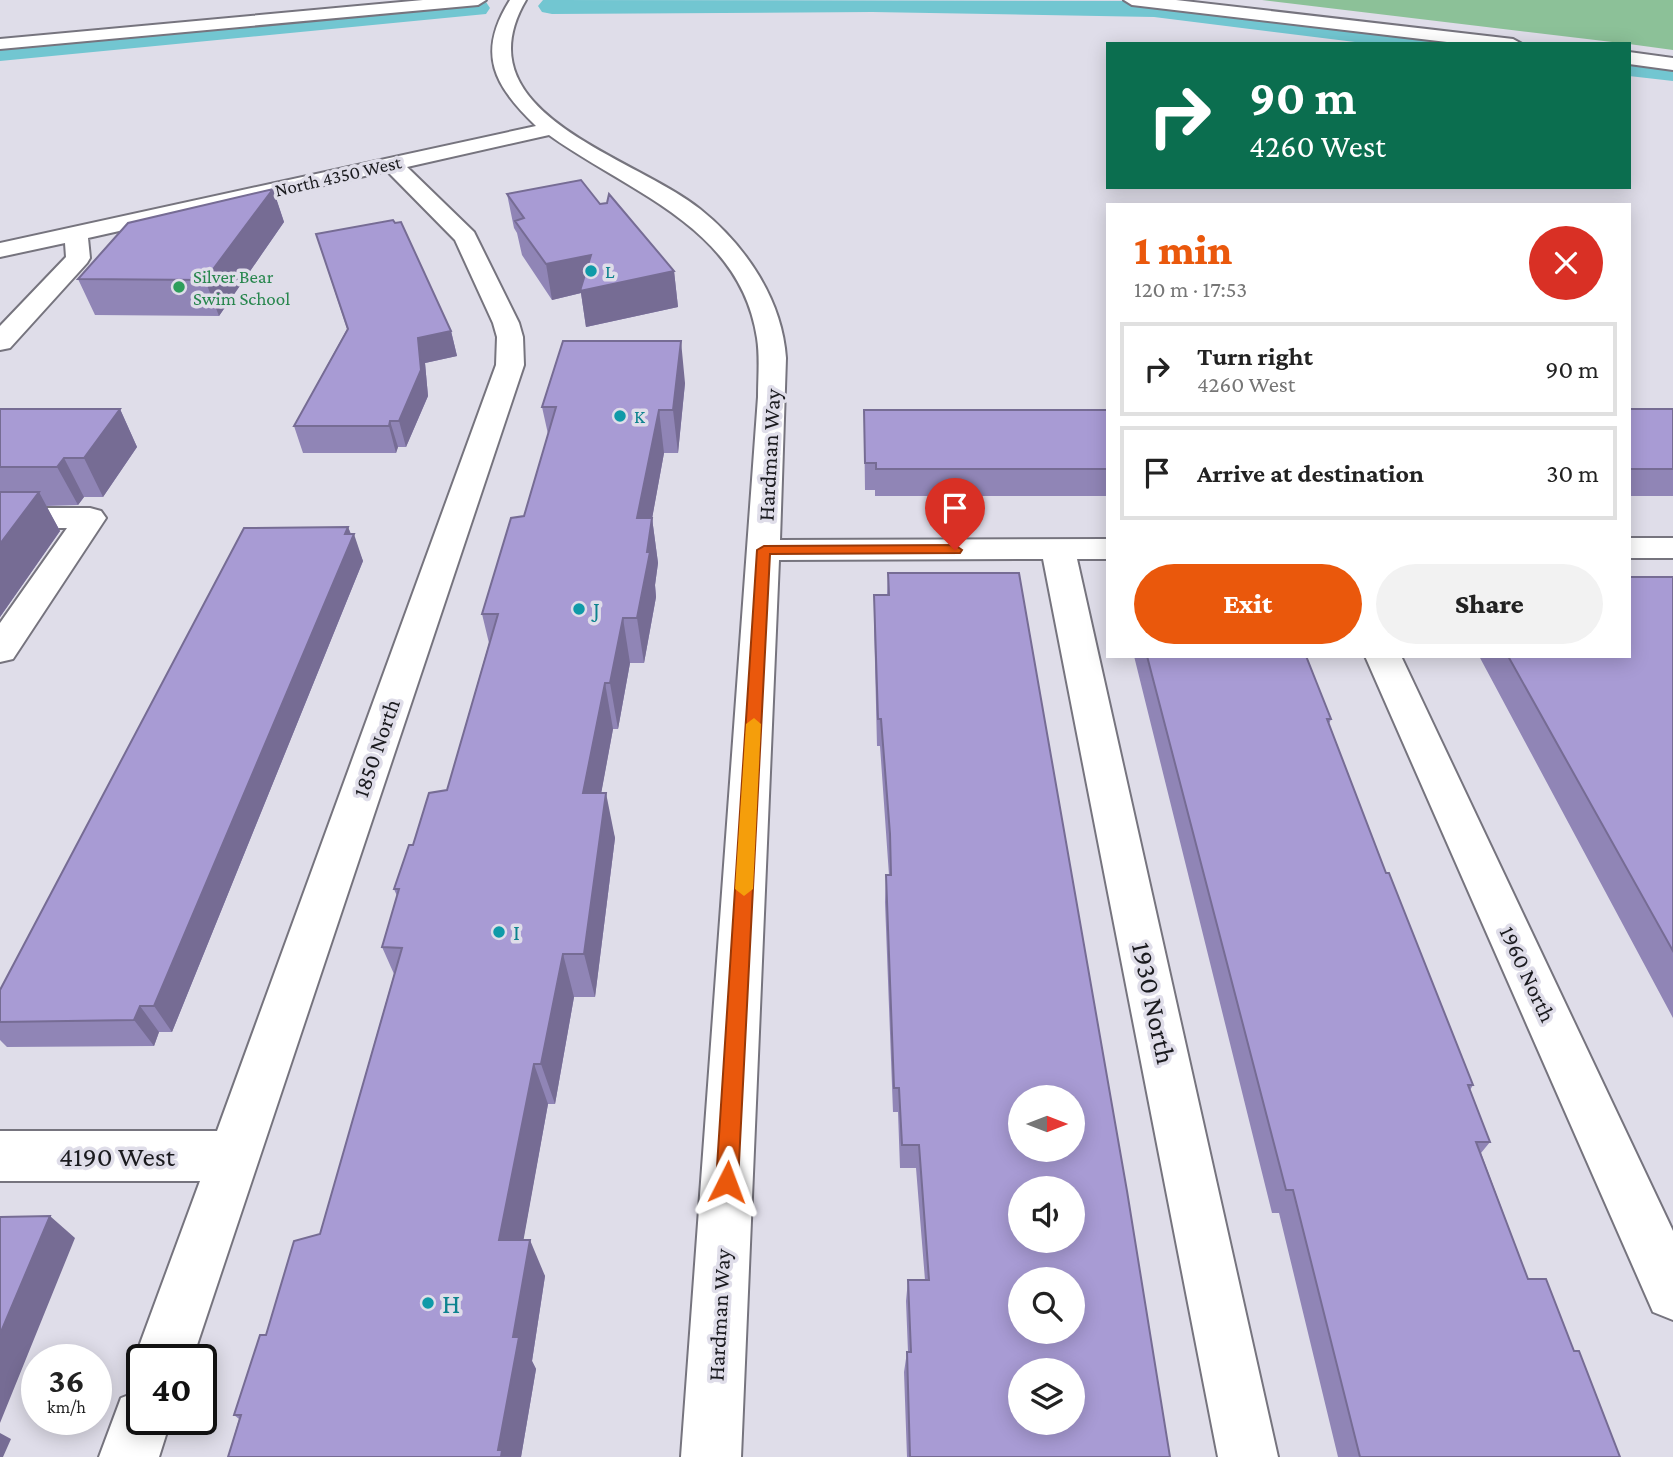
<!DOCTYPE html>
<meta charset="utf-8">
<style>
body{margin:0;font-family:"Crimson Pro",serif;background:#f2f2f2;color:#222;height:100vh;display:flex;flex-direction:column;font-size:26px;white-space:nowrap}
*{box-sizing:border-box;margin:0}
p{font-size:23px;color:#767676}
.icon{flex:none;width:38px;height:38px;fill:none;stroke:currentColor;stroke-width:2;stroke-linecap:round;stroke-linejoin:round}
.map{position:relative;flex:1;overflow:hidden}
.sheet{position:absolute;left:1106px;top:203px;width:525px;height:455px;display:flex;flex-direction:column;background:#fff;border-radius:0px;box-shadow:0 4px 18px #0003}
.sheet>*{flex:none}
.banner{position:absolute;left:1106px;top:42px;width:525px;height:147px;border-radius:0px;box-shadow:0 4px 18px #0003;background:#0b6e4f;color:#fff;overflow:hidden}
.needle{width:46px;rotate:90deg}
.buttons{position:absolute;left:1008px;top:1085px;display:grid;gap:14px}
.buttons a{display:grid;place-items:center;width:77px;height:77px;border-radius:50%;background:#fff;box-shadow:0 4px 18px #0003;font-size:35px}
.speed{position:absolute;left:21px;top:1344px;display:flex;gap:14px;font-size:35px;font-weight:700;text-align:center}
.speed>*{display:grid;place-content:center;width:91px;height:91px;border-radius:50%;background:#fff;box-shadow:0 4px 18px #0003;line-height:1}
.speed small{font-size:18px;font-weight:400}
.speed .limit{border:4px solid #111;border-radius:10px;background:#fff;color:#111}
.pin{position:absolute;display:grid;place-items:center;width:60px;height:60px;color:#fff;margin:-72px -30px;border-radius:50% 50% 50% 0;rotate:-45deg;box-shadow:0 0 7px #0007}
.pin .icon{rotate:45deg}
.me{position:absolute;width:77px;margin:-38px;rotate:3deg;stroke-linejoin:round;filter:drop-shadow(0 0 5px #0008)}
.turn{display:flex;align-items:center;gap:24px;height:147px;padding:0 28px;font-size:32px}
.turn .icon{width:91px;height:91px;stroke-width:2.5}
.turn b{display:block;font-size:49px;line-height:60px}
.round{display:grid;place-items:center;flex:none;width:74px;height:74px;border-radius:37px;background:#f2f2f2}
.overview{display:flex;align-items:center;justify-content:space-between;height:119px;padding:0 28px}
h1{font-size:42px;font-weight:800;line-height:52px;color:#ea580c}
.primary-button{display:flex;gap:14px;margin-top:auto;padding:14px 28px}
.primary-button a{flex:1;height:80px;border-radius:42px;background:#ea580c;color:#fff;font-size:28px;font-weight:800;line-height:80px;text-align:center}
.primary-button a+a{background:#f2f2f2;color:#222}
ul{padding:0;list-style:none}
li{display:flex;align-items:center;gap:21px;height:94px;margin:0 14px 10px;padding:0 14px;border:4px solid #e0e0e0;border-radius:0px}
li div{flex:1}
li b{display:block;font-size:26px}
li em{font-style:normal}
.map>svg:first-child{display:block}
.green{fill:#8cc198}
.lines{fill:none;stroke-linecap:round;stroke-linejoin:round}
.canal{fill:#72c6d1;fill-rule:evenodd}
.minor-casing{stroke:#76747e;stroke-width:4}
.minor{fill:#fff;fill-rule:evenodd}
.wall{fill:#9085b6}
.shaded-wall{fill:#766c94}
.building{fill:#a89bd4;stroke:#766c94;stroke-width:2;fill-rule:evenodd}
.route{fill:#ea580c;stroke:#983908;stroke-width:2}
.slow{fill:#f59e0b}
.culture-dot{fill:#0f9aa8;stroke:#dfdde9;stroke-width:2.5}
.leisure-dot{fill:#2e9e5b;stroke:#dfdde9;stroke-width:2.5}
.labels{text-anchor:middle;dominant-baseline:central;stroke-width:7;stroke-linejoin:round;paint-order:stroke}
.far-street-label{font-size:19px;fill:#1a1a1e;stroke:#dfdde9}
.far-culture-label{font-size:19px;fill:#0d838f;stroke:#dfdde9;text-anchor:start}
.far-leisure-label{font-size:19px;fill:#27864d;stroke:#dfdde9;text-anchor:start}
.street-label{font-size:23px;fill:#1a1a1e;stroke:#dfdde9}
.culture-label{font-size:23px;fill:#0d838f;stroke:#dfdde9;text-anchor:start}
.near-street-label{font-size:28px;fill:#1a1a1e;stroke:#dfdde9}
.near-culture-label{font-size:28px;fill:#0d838f;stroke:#dfdde9;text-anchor:start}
</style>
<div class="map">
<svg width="1673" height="1457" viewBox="0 0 1673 1457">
<rect width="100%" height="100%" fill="#dfdde9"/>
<!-- green -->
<path class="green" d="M 1262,0 L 1673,0 L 1673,50 L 1629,44 Z"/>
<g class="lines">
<!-- canal -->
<path class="canal" d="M 474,0 L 486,2 L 490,8 L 486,14 L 0,61 L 0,43 Z
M 543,0 L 1154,1 L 1444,35 L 1454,38 L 1458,44 L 1371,44 L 1154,17 L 872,12 L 552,14 L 542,12 L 538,6 Z
M 1629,58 L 1673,63 L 1673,81 L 1629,76 Z"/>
<!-- minor casing -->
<g class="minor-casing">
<path id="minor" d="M 423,0 L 486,0 L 478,5 L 0,49 L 0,39 Z
M 510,0 L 526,0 C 459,114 634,156 700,209 C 745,245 782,299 786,358 L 780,540 L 1108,539 L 1108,559 L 1077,559 L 1278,1457 L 1218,1457 L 1043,559 L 779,560 L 741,1457 L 681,1457 L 758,397 C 758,377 760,357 757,338 C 740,226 628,192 549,135 L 407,167 L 474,232 L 519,323 L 523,337 L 524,365 L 192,1360 L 142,1360 L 142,1378 L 134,1360 L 200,1181 L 0,1181 L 0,1131 L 217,1131 L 496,365 L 497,337 L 493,323 L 455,240 L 387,171 L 88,238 L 90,258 L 87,263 L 10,348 L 0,350 L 0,326 L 66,257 L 65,243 L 0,257 L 0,243 L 536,126 C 494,85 476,54 510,0 Z
M 1124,0 L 1176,0 L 1513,39 L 1522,44 L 1464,44 L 1132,5 Z
M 1629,52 L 1673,58 L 1673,70 L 1629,64 Z
M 0,508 L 90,508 L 101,511 L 106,518 L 13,659 L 0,662 L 0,623 L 67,528 L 0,528 Z
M 1629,538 L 1673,538 L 1673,558 L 1629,558 Z
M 1365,656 L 1401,656 L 1673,1231 L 1673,1320 L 1653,1312 Z
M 142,1390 L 142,1419 L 171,1419 L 159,1457 L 99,1457 L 121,1398 Z"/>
</g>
<!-- minor -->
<use href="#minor" class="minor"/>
</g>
<!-- wall -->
<path class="wall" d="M 273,189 L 284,222 L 219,316 L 95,315 L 78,279 Z
M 507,194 L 600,204 L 674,271 L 678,307 L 586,327 L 581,293 L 552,300 L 522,255 L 517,233 L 514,228 Z
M 316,234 L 451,331 L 457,356 L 425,363 L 428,396 L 406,447 L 398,447 L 396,453 L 303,453 L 294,426 L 347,329 Z
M 685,383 L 678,453 L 664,453 L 652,518 L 658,563 L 655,585 L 656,597 L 644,663 L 630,663 L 618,729 L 613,729 L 601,793 L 615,838 L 595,997 L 574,997 L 555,1104 L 548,1104 L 523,1240 L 545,1276 L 532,1361 L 536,1369 L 521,1457 L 228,1457 L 239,1419 L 234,1415 L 266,1335 L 320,1234 L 394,974 L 382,947 L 397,896 L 394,889 L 413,845 L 447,790 L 489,643 L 482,614 L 524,516 L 548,434 L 542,407 Z
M 0,409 L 120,409 L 137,447 L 103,497 L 84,497 L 78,505 L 46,506 L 60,531 L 0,617 Z
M 1629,409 L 1673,409 L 1673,496 L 1629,496 Z
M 864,410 L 1108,410 L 1108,496 L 875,496 L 875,490 L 865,490 Z
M 348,527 L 363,561 L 172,1032 L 159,1032 L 154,1046 L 7,1047 L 0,1040 L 0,990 Z
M 888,573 L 1170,1457 L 907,1457 L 904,1372 L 907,1352 L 908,1352 L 906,1301 L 908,1280 L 925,1280 L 916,1168 L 900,1168 L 898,1112 L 893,1112 L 885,902 L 886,875 L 889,875 L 888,861 L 880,746 L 877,746 L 874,622 L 874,595 L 887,595 Z
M 1673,577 L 1673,1018 L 1479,656 L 1629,656 Z
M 1134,656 L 1306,656 L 1331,719 L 1329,724 L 1386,873 L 1473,1085 L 1470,1090 L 1490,1142 L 1481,1153 L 1528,1279 L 1574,1351 L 1620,1457 L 1338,1457 L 1279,1213 L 1272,1213 Z"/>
<!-- shaded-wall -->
<path class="shaded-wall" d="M 273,189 L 284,222 L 219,316 L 205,280 Z
M 591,255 L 674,271 L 678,307 L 586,327 L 581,293 L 552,300 L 546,264 Z
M 451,331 L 457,356 L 425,363 L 428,396 L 406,447 L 399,421 L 418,338 Z
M 681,341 L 685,383 L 678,453 L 673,410 Z
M 120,409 L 137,447 L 103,497 L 84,458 Z
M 659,410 L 664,453 L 644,563 L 637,518 Z
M 390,421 L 398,447 L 396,453 L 389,426 Z
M 64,458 L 84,497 L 78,505 L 57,467 Z
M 39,492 L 60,531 L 0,617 L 0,544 Z
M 652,518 L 658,563 L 655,585 L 656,597 L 644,663 L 637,618 Z
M 348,527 L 352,538 L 354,534 L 363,561 L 172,1032 L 154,1006 Z
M 623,618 L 630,663 L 618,729 L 610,683 Z
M 605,683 L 613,729 L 593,838 L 583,793 Z
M 606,793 L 615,838 L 595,997 L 584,954 Z
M 563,954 L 574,997 L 555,1104 L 541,1064 Z
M 140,1006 L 159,1032 L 154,1046 L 134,1020 Z
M 534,1064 L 548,1104 L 517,1276 L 499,1240 Z
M 50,1216 L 75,1238 L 0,1423 L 0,1334 Z
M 530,1240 L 545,1276 L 532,1361 L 536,1369 L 521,1457 L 501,1457 L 498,1450 L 513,1337 Z
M 0,1433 L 11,1439 L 3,1457 L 0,1457 Z"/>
<!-- building -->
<path class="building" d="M 581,180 L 600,204 L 607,203 L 609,194 L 674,271 L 580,291 L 591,255 L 546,264 L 515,221 L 524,218 L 507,194 Z
M 273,189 L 205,280 L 78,279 L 128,223 Z
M 393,220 L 395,223 L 401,222 L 451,331 L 418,338 L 421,370 L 399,421 L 390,421 L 389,426 L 294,426 L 348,329 L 316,234 Z
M 563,341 L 681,341 L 673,410 L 659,410 L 637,518 L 652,518 L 647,552 L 650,552 L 637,618 L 623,618 L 610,683 L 605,683 L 583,793 L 606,793 L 584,954 L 563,954 L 541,1064 L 534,1064 L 499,1240 L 530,1240 L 513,1337 L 519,1337 L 498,1450 L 502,1450 L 501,1457 L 228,1457 L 241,1415 L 234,1415 L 260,1335 L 266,1335 L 294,1241 L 320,1234 L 402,948 L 382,947 L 399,889 L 394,889 L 409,845 L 413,845 L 429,793 L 447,790 L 498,614 L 482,614 L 511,518 L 524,516 L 556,407 L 542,407 Z
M 0,409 L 120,409 L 84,458 L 64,458 L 57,467 L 0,467 Z
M 1629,409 L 1673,409 L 1673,469 L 1629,469 Z
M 864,410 L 1108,410 L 1108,469 L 876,469 L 876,463 L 865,463 Z
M 0,492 L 39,492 L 0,544 Z
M 348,527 L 345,534 L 354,534 L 154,1006 L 140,1006 L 134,1020 L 0,1022 L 0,990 L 244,528 Z
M 888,573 L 1019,573 L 1127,1191 L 1170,1457 L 910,1457 L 907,1352 L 911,1352 L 908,1280 L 929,1280 L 919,1145 L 902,1145 L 899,1088 L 894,1088 L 886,875 L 891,875 L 890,834 L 881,719 L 878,719 L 874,595 L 889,595 ZM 1020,1097 L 1073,1097 L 1073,1150 L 1020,1150 ZM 1020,1188 L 1073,1188 L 1073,1241 L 1020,1241 ZM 1020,1279 L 1073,1279 L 1073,1332 L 1020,1332 ZM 1020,1370 L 1073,1370 L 1073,1423 L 1020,1423 Z
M 1629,577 L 1673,577 L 1673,951 L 1508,656 L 1629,656 Z
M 1147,656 L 1306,656 L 1331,719 L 1327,719 L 1386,873 L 1389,873 L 1473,1085 L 1468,1085 L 1490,1142 L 1476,1142 L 1528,1279 L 1546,1279 L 1574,1351 L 1579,1351 L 1620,1457 L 1360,1457 L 1293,1190 L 1286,1190 Z
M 50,1216 L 0,1334 L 0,1217 Z"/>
<!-- route -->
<path class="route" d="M 955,545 L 962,550 L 960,553 L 770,554 L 738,1182 L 735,1190 L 727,1193 L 719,1190 L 716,1182 L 757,550 L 764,546 Z"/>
<!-- slow -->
<path class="slow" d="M 754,718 L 761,724 L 753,889 L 744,896 L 735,889 L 746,724 Z"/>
<!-- markers -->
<g class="culture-dot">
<circle cx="591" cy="271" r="7"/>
<circle cx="620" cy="416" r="7"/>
<circle cx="579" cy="609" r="7"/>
<circle cx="499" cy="932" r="7"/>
<circle cx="428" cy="1303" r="7"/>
</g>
<circle class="leisure-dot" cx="179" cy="287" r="7"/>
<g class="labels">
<!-- far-street labels -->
<g class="far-street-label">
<text transform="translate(338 176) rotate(-13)">North 4350 West</text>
</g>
<!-- far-culture labels -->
<g class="far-culture-label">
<text x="605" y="271">L</text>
<text x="634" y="416">K</text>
</g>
<!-- far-leisure labels -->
<g class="far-leisure-label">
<text x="193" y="276">Silver Bear<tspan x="193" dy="22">Swim School</tspan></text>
</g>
<!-- street labels -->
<g class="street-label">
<text transform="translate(769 455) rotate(-87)">Hardman Way</text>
<text transform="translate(376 748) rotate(-71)">1850 North</text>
<text transform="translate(1528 974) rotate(65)">1960 North</text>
<text transform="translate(719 1315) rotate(-87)">Hardman Way</text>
</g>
<!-- culture labels -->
<g class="culture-label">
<text x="593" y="609">J</text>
<text x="513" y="932">I</text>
</g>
<!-- near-street labels -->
<g class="near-street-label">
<text transform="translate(1154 1003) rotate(78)">1930 North</text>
<text x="117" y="1156">4190 West</text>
</g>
<!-- near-culture labels -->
<g class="near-culture-label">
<text x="442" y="1303">H</text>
</g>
</g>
</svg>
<div class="buttons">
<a><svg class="needle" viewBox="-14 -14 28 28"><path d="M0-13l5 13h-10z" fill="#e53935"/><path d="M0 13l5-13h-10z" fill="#767676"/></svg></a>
<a><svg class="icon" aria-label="sound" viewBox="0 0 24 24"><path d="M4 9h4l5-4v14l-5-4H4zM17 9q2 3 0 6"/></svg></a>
<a><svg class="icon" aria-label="search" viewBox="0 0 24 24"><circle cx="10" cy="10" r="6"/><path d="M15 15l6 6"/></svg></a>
<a><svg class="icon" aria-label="layers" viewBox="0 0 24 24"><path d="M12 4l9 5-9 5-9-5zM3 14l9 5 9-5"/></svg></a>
</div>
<div class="speed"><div>36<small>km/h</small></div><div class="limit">40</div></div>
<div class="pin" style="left:955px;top:550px;background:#d93025"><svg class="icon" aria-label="arrive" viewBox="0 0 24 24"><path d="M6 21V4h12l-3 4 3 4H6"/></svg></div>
<svg class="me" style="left:727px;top:1182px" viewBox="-20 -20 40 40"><path d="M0-17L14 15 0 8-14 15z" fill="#ea580c" stroke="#fff" stroke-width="4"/></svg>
<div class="banner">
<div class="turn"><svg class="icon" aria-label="right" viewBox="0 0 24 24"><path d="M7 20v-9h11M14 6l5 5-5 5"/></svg><div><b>90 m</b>4260 West</div></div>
</div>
<section class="sheet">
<div class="overview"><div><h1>1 min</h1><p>120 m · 17:53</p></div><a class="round" style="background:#d93025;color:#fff"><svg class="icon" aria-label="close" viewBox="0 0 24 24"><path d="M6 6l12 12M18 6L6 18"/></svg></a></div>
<ul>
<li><svg class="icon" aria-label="right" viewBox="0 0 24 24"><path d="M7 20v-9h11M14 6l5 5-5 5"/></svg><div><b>Turn right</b><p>4260 West</p></div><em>90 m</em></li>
<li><svg class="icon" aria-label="arrive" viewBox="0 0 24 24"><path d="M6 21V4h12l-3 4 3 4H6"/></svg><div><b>Arrive at destination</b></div><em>30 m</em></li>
</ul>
<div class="primary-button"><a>Exit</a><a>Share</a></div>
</section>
</div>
